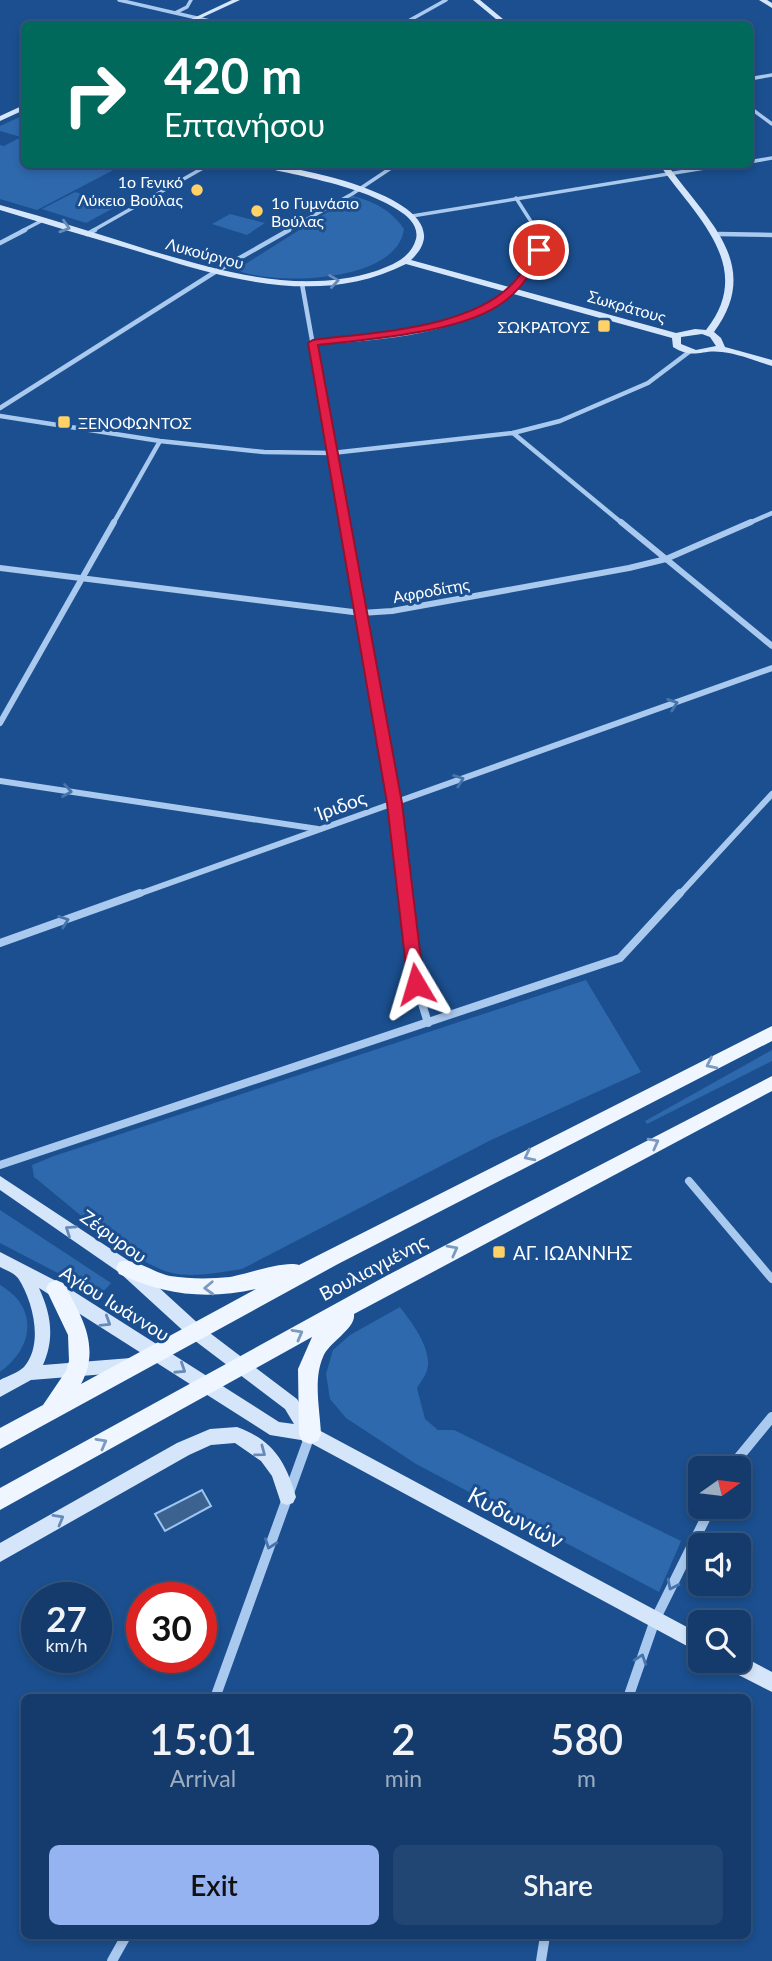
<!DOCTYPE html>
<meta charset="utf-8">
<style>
body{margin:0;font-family:Lato,sans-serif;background:#214673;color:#f1f3f6;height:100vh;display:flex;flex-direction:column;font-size:26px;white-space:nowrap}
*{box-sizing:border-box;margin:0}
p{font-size:23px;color:#9dadc1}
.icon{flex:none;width:38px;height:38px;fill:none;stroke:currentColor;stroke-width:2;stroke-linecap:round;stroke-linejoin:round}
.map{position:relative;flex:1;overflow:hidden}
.drawer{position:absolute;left:21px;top:1694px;width:730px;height:245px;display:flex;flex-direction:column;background:#143b6b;border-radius:10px;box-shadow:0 4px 10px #0003,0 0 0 2px #33557e}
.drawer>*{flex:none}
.banner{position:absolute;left:21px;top:21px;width:732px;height:147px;border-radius:10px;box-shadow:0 4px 10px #0003,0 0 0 2px #33557e;background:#00695c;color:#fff;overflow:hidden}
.needle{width:46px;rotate:76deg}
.buttons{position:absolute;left:688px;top:1456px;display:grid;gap:14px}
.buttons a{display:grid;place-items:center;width:63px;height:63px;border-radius:10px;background:#143b6b;box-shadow:0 4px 10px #0003,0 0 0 2px #33557e;font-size:35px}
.speed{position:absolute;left:21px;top:1582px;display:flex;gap:14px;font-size:35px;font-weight:700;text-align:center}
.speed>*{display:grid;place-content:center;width:91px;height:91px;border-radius:50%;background:#143b6b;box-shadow:0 4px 10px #0003,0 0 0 2px #33557e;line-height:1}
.speed small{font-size:18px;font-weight:400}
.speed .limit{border:10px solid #d22;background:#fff;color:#111}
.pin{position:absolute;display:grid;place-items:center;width:60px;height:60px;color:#fff;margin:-30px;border:4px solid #fff;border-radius:50%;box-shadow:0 2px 7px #0007}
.me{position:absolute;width:77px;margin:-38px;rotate:353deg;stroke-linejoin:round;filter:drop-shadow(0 0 5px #0008)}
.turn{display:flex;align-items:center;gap:24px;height:147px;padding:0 28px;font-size:32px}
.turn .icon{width:91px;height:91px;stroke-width:2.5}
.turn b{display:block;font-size:49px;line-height:60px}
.eta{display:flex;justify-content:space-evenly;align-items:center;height:119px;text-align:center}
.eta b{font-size:42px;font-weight:600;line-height:49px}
.cta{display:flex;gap:14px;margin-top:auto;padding:14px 28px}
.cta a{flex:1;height:80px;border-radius:10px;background:#95b2f1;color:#111;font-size:28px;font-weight:600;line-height:80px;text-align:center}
.cta a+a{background:#214673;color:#f1f3f6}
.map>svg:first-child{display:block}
.green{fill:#2e69ad}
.water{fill:#3c6290;stroke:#9cc4f0;stroke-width:2}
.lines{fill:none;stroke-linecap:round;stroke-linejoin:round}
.street-far4{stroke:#a9c9ee;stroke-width:3.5}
.street-far3{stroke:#a9c9ee;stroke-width:4.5}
.street-far2{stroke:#a9c9ee;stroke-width:6}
.street-far1{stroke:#a9c9ee;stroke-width:8}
.street{stroke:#a9c9ee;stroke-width:10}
.secondary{fill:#d6e6fa;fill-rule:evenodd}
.primary{fill:#f0f6ff;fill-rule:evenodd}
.oneway{stroke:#668bba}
.oneway2{stroke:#4674ac}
.oneway3{stroke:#7b9ac1}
.route{fill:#e11d48;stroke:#92132f;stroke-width:2}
.poi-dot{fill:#ffd166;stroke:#1b4f8f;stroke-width:2.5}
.labels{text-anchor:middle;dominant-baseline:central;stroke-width:6;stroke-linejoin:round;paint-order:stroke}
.far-poi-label{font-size:16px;fill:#fff;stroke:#1b4f8f;text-anchor:end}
.far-street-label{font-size:16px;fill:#fff;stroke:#1b4f8f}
.street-label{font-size:19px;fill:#fff;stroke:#1b4f8f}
.poi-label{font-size:19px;fill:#fff;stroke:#1b4f8f;text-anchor:start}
.near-street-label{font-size:23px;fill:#fff;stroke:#1b4f8f}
</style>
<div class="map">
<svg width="772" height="1961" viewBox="0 0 772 1961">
<rect width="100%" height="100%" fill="#1b4f8f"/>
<!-- green -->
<path class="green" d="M 24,115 L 24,164 L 123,165 L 37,210 L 0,199 L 0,145 L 4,146 L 21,137 L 0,131 L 0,126 Z
M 75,192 L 119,205 L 86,223 L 42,209 Z
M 353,196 C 375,202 391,210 404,229 C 397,283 276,286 236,270 Z
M 230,214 L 265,223 L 247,235 L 212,224 Z
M 586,980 L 641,1072 L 491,1140 L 242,1269 C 220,1272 195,1278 172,1273 C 134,1264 67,1203 34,1177 L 32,1165 L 54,1156 Z
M 772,1050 L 772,1061 L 647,1124 L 645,1121 Z
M 0,1210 L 111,1283 L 100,1295 L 0,1243 Z
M 0,1285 C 39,1307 34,1348 0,1372 Z
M 400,1307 C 412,1323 435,1352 426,1373 C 424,1378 420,1383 417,1388 L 425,1419 L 438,1430 L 454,1430 L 681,1541 L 659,1592 L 416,1464 L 346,1418 L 330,1399 L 326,1374 L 333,1350 L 350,1335 Z"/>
<!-- water -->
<path class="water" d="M 202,1490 L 211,1506 L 165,1531 L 155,1514 Z"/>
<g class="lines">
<!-- street-far4 -->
<path class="street-far4" d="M 119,0 L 223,24
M 175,13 L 187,7 L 191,0
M 403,24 L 446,0
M 749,79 L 772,75
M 749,107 L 772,124
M 749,162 L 772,158
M 516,198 L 537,231
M 412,216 L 729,164
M 22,231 L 43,220
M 92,231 L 210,164
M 286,231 L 352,194 L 397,164"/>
<!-- street-far3 -->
<path class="street-far3" d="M 87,234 L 95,230
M 719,234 L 772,235
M 0,243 L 25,230
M 302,284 L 345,524
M 313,343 C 381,337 473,335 521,279 C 534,264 542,249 537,230
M 0,408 L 215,272 L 289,230
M 0,416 L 160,441 L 264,452 L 332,453 L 513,433 L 560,421 L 648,383 L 689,352
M 513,433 L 623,524
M 113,524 L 160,441
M 747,524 L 772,513"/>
<!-- street-far2 -->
<path class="street-far2" d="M 344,522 L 394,803 L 405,895
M 621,522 L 772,646
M 0,568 L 361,613 L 392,611 L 629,568 L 666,559 L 751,522
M 0,723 L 114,522
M 0,781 L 318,829
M 136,895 L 772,668
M 679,895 L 772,794"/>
<!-- street-far1 -->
<path class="street-far1" d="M 405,893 L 416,984 L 428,1023
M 0,943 L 140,893
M 0,1165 L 620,958 L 680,893
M 689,1181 L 772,1279"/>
<!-- street -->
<path class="street" d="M 730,1468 L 772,1417
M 215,1698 L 310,1435
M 628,1698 L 655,1620 L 711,1507
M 112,1961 L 126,1936
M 541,1961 L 545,1936"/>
<!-- secondary -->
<path class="secondary" d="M 232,0 L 240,0 L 188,24 L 181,24 Z
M 473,0 L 480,0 L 509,24 L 502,24 Z
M 759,0 L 767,0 L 772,3 L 772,8 Z
M 24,105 L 24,110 L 0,121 L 0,116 Z
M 257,164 C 291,164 474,201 411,260 L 676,333 L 695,329 L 706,330 C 757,266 694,215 659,164 L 667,164 C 704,218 765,263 714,332 L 721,338 L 725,347 L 772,360 L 772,366 C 756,361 739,354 722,352 C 701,349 694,360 673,347 L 672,338 L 406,264 C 319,308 224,278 137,251 C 92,238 46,224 0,210 L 0,205 C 51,219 102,235 152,251 C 225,272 301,295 376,271 C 392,265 411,258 416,239 C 419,226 408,216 398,210 C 368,191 332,183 298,175 C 285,172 270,170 257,164 ZM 702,334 L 710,337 L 716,346 L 696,350 L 681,344 L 681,337 Z
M 0,1176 L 132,1263 L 202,1327 L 297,1399 L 315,1428 L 700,1634 L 700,1653 L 307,1441 L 270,1435 L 39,1288 C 51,1314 55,1338 43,1365 L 131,1358 L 137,1360 L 139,1365 L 137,1370 L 131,1372 L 31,1380 L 0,1397 L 0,1380 C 7,1376 18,1373 24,1367 C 44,1344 33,1301 18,1278 C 14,1273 6,1270 0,1267 L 0,1252 L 62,1284 L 279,1422 L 294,1424 L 285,1409 L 190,1337 L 120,1273 L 0,1190 Z
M 237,1427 C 273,1440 286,1462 296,1497 L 293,1503 L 287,1505 L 281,1503 L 272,1476 L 261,1461 L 235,1443 L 211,1445 L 189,1455 L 0,1562 L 0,1543 L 177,1443 L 210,1429 Z
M 738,1654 L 772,1672 L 772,1692 L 725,1668 L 723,1661 L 738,1661 Z"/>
<!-- primary -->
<path class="primary" d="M 772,1026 L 772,1041 L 338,1264 L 0,1449 L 0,1428 L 43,1405 L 66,1371 L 69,1361 L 68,1335 L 46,1289 L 49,1283 L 56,1280 L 63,1283 C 82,1316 101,1347 81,1384 L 256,1289 C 207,1300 164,1295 119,1274 L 116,1268 L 119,1262 C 134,1257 154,1273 170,1276 C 190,1279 210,1279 230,1277 C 248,1274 285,1260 299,1265 Z
M 772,1076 L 772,1091 L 354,1314 C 356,1329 329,1342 323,1357 C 313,1380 320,1410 321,1434 L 318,1441 L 310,1444 L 302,1441 L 299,1434 L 298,1369 L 312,1337 L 0,1510 L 0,1488 L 386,1276 Z"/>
</g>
<!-- one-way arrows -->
<defs><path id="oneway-chevron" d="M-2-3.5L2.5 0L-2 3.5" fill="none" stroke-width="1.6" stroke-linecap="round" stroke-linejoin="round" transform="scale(1.75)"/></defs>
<g class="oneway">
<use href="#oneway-chevron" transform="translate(65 227) rotate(17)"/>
<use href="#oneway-chevron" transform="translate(334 281) rotate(-8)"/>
<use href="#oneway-chevron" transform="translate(70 1230) rotate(-146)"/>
<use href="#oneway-chevron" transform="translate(106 1322) rotate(32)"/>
<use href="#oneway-chevron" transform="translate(181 1369) rotate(33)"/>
<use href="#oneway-chevron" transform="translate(261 1452) rotate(37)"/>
<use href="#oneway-chevron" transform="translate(59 1519) rotate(-30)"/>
</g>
<g class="oneway2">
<use href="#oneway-chevron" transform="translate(673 704) rotate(-20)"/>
<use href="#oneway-chevron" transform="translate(459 780) rotate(-20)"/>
<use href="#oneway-chevron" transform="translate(67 791) rotate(9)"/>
<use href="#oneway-chevron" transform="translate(64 921) rotate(-20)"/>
<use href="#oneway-chevron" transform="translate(270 1544) rotate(110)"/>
<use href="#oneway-chevron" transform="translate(672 1585) rotate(116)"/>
<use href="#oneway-chevron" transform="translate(641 1659) rotate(-71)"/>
</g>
<g class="oneway3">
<use href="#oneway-chevron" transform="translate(711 1064) rotate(154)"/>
<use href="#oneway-chevron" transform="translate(654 1143) rotate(-28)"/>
<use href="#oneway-chevron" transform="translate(529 1156) rotate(153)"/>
<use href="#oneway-chevron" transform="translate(453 1250) rotate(-28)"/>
<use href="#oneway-chevron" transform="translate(209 1288) rotate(178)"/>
<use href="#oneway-chevron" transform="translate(298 1334) rotate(-29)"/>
<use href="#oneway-chevron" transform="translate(102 1443) rotate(-29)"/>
</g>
<!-- route -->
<path class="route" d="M 535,248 L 544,250 C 533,270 523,287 505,301 C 464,333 370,339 318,345 L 402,803 L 424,984 L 416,990 L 408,984 L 387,803 L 308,343 L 313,340 C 373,332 480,329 519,276 C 526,268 530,257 535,248 Z"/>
<!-- markers -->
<g class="poi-dot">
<circle cx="197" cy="190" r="7"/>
<circle cx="257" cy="211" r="7"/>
<rect x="597" y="319" width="14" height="14" rx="3.5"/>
<rect x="57" y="415" width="14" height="14" rx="3.5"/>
<rect x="492" y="1245" width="14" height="14" rx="3.5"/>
</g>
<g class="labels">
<!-- far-poi labels -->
<g class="far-poi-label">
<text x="183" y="181">1ο Γενικό<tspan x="183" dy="18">Λύκειο Βούλας</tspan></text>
<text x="271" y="202" text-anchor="start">1ο Γυμνάσιο<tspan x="271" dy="18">Βούλας</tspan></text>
<text x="590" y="326">ΣΩΚΡΑΤΟΥΣ</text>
<text x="78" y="422" text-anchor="start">ΞΕΝΟΦΩΝΤΟΣ</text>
</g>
<!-- far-street labels -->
<g class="far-street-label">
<text transform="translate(205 253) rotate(15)">Λυκούργου</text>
<text transform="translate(627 306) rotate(16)">Σωκράτους</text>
<text transform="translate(431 590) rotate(-10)">Αφροδίτης</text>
</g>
<!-- street labels -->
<g class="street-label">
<text transform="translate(341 805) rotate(-20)">Ίριδος</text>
<text transform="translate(114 1236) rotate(36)">Ζέφυρου</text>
<text transform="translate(373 1267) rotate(-28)">Βουλιαγμένης</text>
<text transform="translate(115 1303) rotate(32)">Αγίου Ιωάννου</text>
</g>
<!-- poi labels -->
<g class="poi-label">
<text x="513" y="1252">ΑΓ. ΙΩΑΝΝΗΣ</text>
</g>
<!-- near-street labels -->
<g class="near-street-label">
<text transform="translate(516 1517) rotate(28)">Κυδωνιών</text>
</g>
</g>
</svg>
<div class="buttons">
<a><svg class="needle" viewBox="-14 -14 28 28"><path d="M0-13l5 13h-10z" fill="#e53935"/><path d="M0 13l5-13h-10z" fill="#9dadc1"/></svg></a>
<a><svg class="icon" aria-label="sound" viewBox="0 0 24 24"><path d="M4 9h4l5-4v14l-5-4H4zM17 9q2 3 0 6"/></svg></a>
<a><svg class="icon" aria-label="search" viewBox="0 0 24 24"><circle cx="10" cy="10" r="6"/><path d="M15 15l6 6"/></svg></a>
</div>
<div class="speed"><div>27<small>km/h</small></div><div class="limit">30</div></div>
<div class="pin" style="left:539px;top:250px;background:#d93025"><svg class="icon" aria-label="arrive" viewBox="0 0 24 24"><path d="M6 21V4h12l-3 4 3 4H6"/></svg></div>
<svg class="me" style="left:416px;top:984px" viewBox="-20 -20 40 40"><path d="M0-17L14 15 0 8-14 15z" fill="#e11d48" stroke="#fff" stroke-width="4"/></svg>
<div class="banner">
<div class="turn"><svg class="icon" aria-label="right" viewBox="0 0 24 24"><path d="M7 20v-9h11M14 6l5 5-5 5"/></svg><div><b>420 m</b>Επτανήσου</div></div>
</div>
<section class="drawer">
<div class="eta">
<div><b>15:01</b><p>Arrival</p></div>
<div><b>2</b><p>min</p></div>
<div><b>580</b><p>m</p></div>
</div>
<div class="cta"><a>Exit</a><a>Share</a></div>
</section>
</div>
